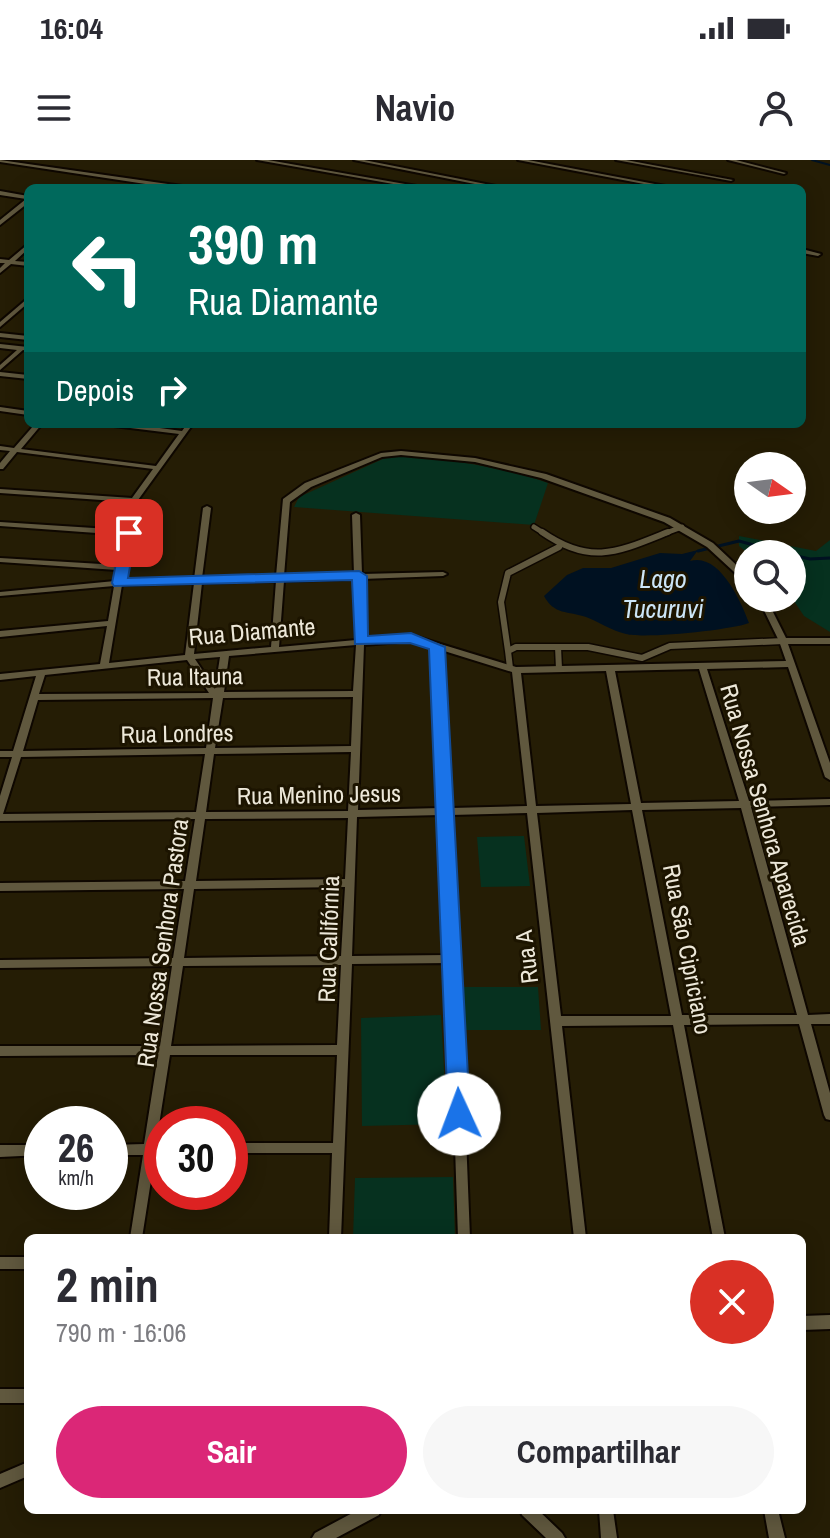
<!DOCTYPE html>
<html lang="pt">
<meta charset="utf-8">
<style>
body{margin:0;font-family:"Archivo Narrow",sans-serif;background:#f7f7f7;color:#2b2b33;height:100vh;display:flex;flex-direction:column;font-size:30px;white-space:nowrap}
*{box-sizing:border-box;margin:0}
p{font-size:26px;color:#7c7c81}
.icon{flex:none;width:44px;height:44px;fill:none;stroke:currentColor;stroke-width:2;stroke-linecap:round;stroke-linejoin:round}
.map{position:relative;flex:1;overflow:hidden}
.sheet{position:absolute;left:24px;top:1074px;width:782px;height:280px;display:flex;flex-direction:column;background:#fff;border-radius:12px;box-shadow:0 4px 20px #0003}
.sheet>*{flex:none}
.banner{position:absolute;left:24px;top:24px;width:782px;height:244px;border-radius:12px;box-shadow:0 4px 20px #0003;background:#00695c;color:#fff;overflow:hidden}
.needle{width:52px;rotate:104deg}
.buttons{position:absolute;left:734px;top:292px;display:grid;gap:16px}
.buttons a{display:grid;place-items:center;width:72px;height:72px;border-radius:50%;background:#fff;box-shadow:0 4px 20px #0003;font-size:40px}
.speed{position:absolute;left:24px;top:946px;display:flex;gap:16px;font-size:40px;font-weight:700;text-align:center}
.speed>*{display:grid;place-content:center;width:104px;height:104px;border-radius:50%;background:#fff;box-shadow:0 4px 20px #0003;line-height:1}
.speed small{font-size:20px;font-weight:400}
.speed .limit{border:12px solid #d22;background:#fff;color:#111}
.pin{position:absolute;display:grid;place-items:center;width:68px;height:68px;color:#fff;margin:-34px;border-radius:16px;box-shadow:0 4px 12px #0006}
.me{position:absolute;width:88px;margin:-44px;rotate:358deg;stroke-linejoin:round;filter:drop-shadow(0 0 6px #0008)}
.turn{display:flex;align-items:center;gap:28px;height:168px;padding:0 32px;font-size:36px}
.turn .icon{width:104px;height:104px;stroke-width:2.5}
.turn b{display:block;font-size:56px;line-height:68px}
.then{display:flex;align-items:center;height:76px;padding:0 32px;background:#0003;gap:16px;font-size:30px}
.round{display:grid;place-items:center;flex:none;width:84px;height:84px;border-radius:42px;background:#f7f7f7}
.overview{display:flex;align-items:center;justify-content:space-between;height:136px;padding:0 32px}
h1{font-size:48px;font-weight:700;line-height:60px}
.cta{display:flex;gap:16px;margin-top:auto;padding:16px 32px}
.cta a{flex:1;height:92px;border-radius:48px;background:#db2777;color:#fff;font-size:32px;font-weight:700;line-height:92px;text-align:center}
.cta a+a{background:#f7f7f7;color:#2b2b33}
.status{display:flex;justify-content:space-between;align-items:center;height:56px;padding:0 40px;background:#fff;direction:ltr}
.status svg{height:22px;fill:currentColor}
header{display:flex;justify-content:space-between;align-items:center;height:104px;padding:0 32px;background:#fff;font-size:36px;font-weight:700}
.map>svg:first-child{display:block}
.green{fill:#06311f}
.water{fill:#001121}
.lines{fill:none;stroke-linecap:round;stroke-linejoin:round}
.stream-far1{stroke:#001121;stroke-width:2}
.stream{stroke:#001121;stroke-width:3}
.pedestrian-far1-casing{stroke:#0e0700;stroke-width:8}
.pedestrian-casing{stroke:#0e0700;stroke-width:9}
.minor-casing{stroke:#0e0700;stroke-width:4}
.pedestrian-far1{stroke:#60583e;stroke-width:5}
.pedestrian{stroke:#60583e;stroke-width:6}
.minor{fill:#60583e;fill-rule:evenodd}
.route{fill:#1a73e8;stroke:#114b97;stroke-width:2}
.labels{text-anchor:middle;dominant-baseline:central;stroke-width:6;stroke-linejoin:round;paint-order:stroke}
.street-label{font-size:24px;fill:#ede8d9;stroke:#1c1400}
.water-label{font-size:26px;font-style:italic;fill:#cce5f7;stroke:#1c1400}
</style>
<div class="status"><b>16:04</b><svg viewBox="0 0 49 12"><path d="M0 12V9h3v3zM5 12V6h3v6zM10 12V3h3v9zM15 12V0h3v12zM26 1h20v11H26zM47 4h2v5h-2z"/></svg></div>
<header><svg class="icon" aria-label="menu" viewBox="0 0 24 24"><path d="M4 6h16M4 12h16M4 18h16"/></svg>Navio<svg class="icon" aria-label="person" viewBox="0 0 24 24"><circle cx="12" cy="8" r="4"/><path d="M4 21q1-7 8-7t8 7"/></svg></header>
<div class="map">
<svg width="830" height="1378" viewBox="0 0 830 1378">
<rect width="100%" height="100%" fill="#251d05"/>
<!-- green -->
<path class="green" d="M 400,295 C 450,300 499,306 548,323 L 534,365 L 294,347 L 299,337 L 385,298 Z
M 739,376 L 816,391 L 830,380 L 830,472 L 804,456 L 792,438 L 792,394 L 749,394 L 739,386 Z
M 524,676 L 530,726 L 481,727 L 477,677 Z
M 464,827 L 538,827 L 541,870 L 465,870 Z
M 441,855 L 447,964 L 362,966 L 361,858 Z
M 453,1017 L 455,1078 L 353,1078 L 355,1018 Z"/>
<!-- water -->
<path class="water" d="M 698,390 L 690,401 C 719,392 741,441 749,463 C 731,470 644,479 626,474 C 612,471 599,462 586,457 C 568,451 554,455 544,436 L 567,415 L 583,408 L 611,408 L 660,393 L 682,394 Z"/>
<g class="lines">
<!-- stream-far1 -->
<path class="stream-far1" d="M 812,0 L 830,5"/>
<!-- stream -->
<path class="stream" d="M 698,391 L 739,381 L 787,394
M 792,395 L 810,399 L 830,398"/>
<!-- pedestrian-far1 casing -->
<g class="pedestrian-far1-casing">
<path id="pedestrian-far1" d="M 534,367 L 545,374
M 663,374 L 682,367"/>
</g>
<!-- pedestrian casing -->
<g class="pedestrian-casing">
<path id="pedestrian" d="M 542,372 C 591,406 618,392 668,372
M 558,487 L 559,509
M 508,491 L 501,442 L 508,413 L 559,387
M 510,508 L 508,491 L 516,487 L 588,487 L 642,498 L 670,486 L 783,481"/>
</g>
<!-- minor casing -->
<g class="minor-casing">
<path id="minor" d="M 0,0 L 182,26 L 185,28 L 172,28 L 0,2 Z
M 257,0 L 268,0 L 428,28 L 416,28 Z
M 354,0 L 364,0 L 506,28 L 495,28 Z
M 518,0 L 528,0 L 676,28 L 665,28 Z
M 616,0 L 626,0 L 733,20 L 731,21 Z
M 728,0 L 736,0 L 786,13 L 784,14 Z
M 0,31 L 28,36 L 28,43 L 0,65 L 0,60 L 26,39 L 0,35 Z
M 28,84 L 28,89 L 15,101 L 28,102 L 28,106 L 11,104 L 0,113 L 0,108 L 5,103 L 0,103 L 0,99 L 9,100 Z
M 802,89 L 821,94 L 818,96 L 802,93 Z
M 28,138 L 28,143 L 0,167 L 0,162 Z
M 0,173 L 28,176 L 28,180 L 0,177 Z
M 0,184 L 28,187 L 28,191 L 23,190 L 0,210 L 0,205 L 17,190 L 0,188 Z
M 0,212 L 28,215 L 28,219 L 0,216 Z
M 0,247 L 28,251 L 28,255 L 0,251 Z
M 35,264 L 42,264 L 21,289 L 156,306 L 179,274 L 114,266 L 111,264 L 130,264 L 182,271 L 187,264 L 193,264 L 138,340 L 123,420 L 194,419 L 203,348 L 207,346 L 211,348 L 202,418 L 276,416 L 283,339 L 305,323 L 381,293 L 401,291 L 475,298 L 546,314 L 670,358 L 713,383 L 748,416 L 748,422 L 745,422 L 707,387 L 664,362 L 541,318 L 475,302 L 401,295 L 382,297 L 311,327 L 290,342 L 284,416 L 354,414 L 352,355 L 356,353 L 360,355 L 362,414 L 443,412 L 447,414 L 443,416 L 362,419 L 364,479 L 411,475 L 516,507 L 786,501 L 779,481 L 758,438 L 766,438 L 786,478 L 830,478 L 830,484 L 788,484 L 830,603 L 830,620 L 825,617 L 788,507 L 707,509 L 749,641 L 830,639 L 830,645 L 751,647 L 808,855 L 830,854 L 830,864 L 811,864 L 830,933 L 830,960 L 826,959 L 824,955 L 799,864 L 684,865 L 725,1078 L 713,1078 L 673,865 L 562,866 L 586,1078 L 574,1078 L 527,653 L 451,655 L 459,799 L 470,1078 L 458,1078 L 449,803 L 352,804 L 341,1078 L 329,1078 L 332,993 L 230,993 L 230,983 L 333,983 L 337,895 L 170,895 L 156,984 L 162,984 L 162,994 L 155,995 L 142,1078 L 130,1078 L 143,995 L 110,995 L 110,985 L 144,984 L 158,895 L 0,896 L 0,886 L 160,886 L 172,806 L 0,808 L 0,800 L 173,798 L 184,729 L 0,731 L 0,723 L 185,721 L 195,659 L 0,661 L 0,636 L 12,597 L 0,597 L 0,591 L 13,591 L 36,516 L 0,520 L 0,514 L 100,504 L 107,466 L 0,477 L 0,471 L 108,461 L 114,426 L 0,436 L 0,432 L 115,421 L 117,410 L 0,402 L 0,398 L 118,405 L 124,375 L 0,366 L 0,362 L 125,370 L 130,342 L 0,333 L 0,329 L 132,338 L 153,309 L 17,292 L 3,309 L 0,309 L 0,303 L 10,291 L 0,290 L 0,286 L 14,288 ZM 354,419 L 356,480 L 279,487 L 284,421 ZM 276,421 L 271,487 L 194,494 L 202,423 ZM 194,423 L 185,495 L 109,503 L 122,425 ZM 411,481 L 433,487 L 441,648 L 358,650 L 364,485 ZM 356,485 L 353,531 L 224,532 L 229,496 ZM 441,490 L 512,512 L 527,646 L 451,648 ZM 220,497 L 215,529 L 195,499 ZM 187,500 L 209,533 L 39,534 L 45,515 ZM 699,509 L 739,641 L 641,643 L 615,511 ZM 606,511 L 631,644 L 536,646 L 521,513 ZM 353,537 L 351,586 L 215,588 L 223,538 ZM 213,538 L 206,588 L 23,591 L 38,540 ZM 351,592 L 348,651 L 206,652 L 214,594 ZM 205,594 L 196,652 L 3,654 L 21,597 ZM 741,648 L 797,855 L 682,855 L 642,650 ZM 632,650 L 671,856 L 561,856 L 537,653 ZM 441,655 L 448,795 L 352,796 L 357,657 ZM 348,658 L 345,719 L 196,721 L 205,659 ZM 345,727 L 341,796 L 184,798 L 194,729 ZM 341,805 L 337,885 L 171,886 L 183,806 Z
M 0,985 L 42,985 L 42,995 L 0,997 Z
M 0,1097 L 28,1097 L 28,1109 L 0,1109 Z
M 830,1155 L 830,1169 L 802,1170 L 802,1156 Z
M 0,1229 L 28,1229 L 28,1243 L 0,1243 Z
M 28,1302 L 28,1316 L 0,1328 L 0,1314 Z
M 358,1350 L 381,1350 L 379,1355 L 336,1378 L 312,1378 L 315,1373 Z
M 520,1350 L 538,1350 L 562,1373 L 565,1378 L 546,1378 L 522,1355 Z
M 599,1350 L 613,1350 L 617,1378 L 601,1378 Z
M 764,1350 L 778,1350 L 785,1378 L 769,1378 Z"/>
</g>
<!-- pedestrian-far1 -->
<use href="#pedestrian-far1" class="pedestrian-far1"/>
<!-- pedestrian -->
<use href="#pedestrian" class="pedestrian"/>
<!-- minor -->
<use href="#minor" class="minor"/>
</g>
<!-- route -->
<path class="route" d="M 129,368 L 136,373 L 128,418 L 359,411 L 367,416 L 368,476 L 411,473 L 445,487 L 470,954 L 467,961 L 459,964 L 452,961 L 448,954 L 429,489 L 410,483 L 355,484 L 352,420 L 114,426 L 112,423 L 122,373 Z"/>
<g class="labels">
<!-- street labels -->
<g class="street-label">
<text transform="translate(252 471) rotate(-5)">Rua Diamante</text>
<text transform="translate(195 516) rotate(-1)">Rua Itauna</text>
<text transform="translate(177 573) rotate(-1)">Rua Londres</text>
<text transform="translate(319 634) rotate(-1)">Rua Menino Jesus</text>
<text transform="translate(766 655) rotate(74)">Rua Nossa Senhora Aparecida</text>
<text transform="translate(328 779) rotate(-88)">Rua Califórnia</text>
<text transform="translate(162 783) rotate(-82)">Rua Nossa Senhora Pastora</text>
<text transform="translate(688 789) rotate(79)">Rua São Cipriciano</text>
<text transform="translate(526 797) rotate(-97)">Rua A</text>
</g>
<!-- water labels -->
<g class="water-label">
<text x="663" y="418">Lago<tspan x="663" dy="30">Tucuruvi</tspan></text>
</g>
</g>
</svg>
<div class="buttons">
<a><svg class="needle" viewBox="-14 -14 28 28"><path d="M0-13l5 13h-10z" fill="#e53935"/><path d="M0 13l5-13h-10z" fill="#7c7c81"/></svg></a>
<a><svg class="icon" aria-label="search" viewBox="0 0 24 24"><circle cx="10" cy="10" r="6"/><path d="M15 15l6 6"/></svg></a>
</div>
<div class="speed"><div>26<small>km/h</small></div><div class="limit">30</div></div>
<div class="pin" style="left:129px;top:373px;background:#d93025"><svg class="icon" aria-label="arrive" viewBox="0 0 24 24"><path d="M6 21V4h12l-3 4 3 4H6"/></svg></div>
<svg class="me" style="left:459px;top:954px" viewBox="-20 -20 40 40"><circle r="19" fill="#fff"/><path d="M0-13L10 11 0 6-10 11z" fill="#1a73e8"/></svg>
<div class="banner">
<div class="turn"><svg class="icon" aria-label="left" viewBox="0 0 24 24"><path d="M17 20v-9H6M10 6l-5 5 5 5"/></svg><div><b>390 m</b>Rua Diamante</div></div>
<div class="then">Depois<svg class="icon" aria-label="right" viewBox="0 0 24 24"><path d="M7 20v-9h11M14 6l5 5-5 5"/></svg></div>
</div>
<section class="sheet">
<div class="overview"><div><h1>2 min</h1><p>790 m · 16:06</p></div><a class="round" style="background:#d93025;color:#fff"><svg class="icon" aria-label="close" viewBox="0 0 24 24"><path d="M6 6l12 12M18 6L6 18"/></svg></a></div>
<div class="cta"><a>Sair</a><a>Compartilhar</a></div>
</section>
</div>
